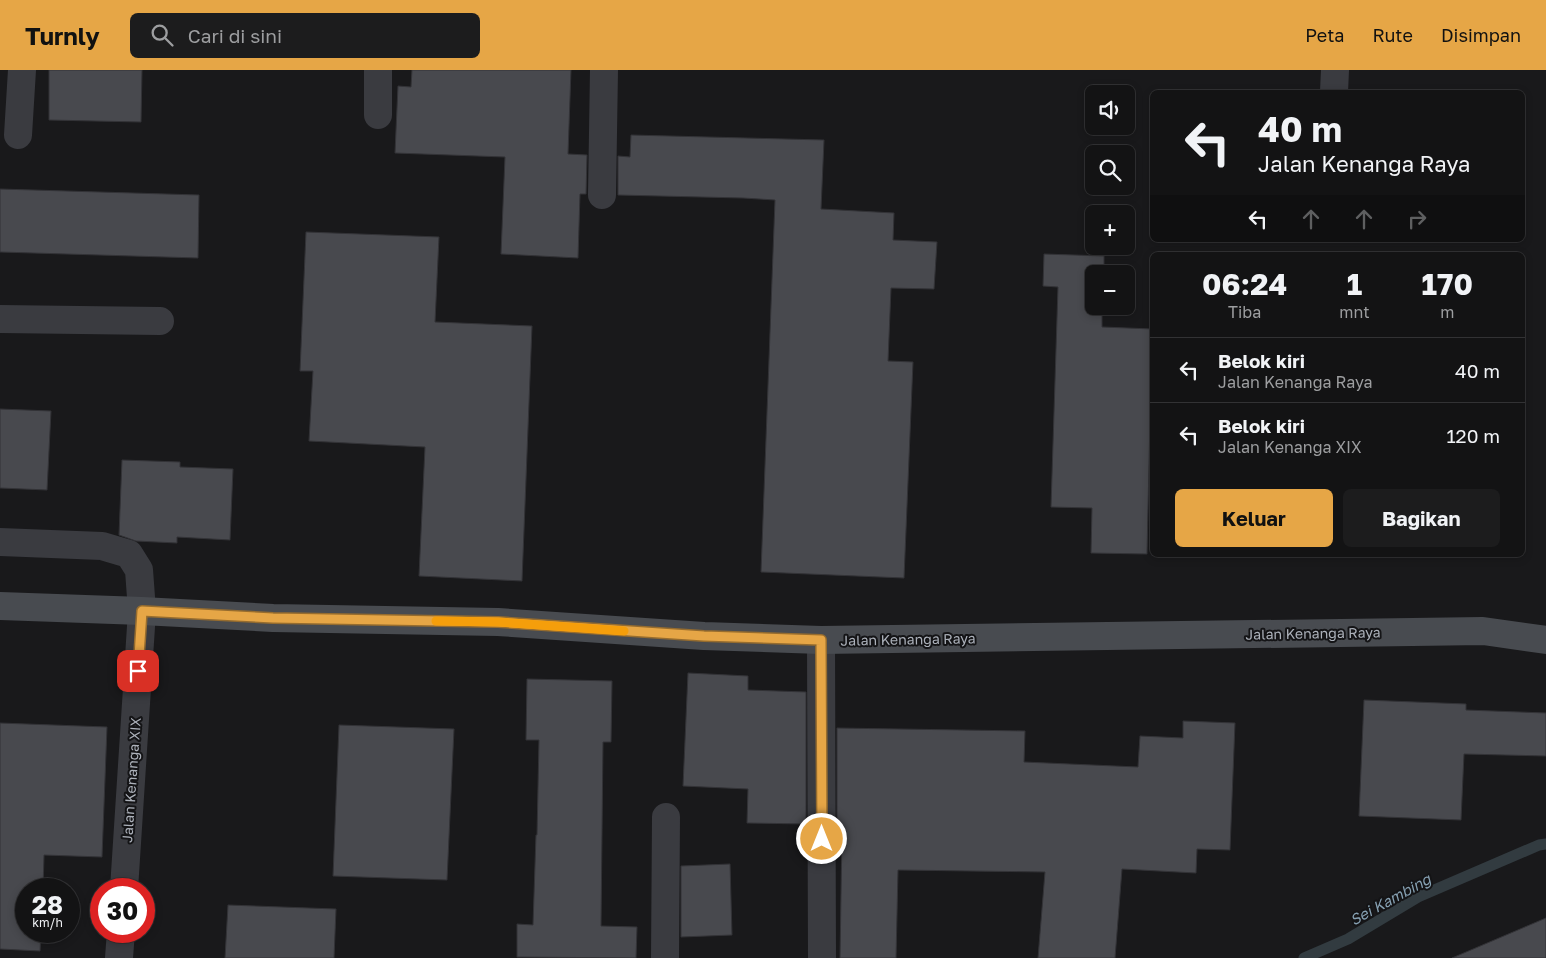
<!DOCTYPE html>
<html lang="id">
<meta charset="utf-8">
<style>
body{margin:0;font-family:"Golos Text",sans-serif;background:#1c1c1d;color:#f1f3f6;height:100vh;display:flex;flex-direction:column;font-size:19px;white-space:nowrap}
*{box-sizing:border-box;margin:0}
p{font-size:16px;color:#9d9ea0}
.icon{flex:none;width:28px;height:28px;fill:none;stroke:currentColor;stroke-width:2;stroke-linecap:round;stroke-linejoin:round}
.map{position:relative;flex:1;overflow:hidden}
.details{position:absolute;left:1150px;top:182px;width:375px;height:305px;display:flex;flex-direction:column;background:#131314;border-radius:8px;box-shadow:0 2px 8px #0003,0 0 0 1px #323234}
.details>*{flex:none}
.top-card{position:absolute;left:1150px;top:20px;width:375px;height:152px;border-radius:8px;box-shadow:0 2px 8px #0003,0 0 0 1px #323234;background:#131314;color:#f1f3f6;overflow:hidden}
.controls{position:absolute;left:1085px;top:15px;display:grid;gap:10px}
.controls a{display:grid;place-items:center;width:50px;height:50px;border-radius:8px;background:#131314;box-shadow:0 2px 8px #0003,0 0 0 1px #323234;font-size:25px}
.speed{position:absolute;left:15px;top:808px;display:flex;gap:10px;font-size:25px;font-weight:700;text-align:center}
.speed>*{display:grid;place-content:center;width:65px;height:65px;border-radius:50%;background:#131314;box-shadow:0 2px 8px #0003,0 0 0 1px #323234;line-height:1}
.speed small{font-size:12px;font-weight:400}
.speed .limit{border:8px solid #d22;background:#fff;color:#111}
.pin{position:absolute;display:grid;place-items:center;width:42px;height:42px;color:#fff;margin:-21px;border-radius:10px;box-shadow:0 2px 8px #0006}
.me{position:absolute;width:55px;margin:-28px;rotate:0deg;stroke-linejoin:round;filter:drop-shadow(0 0 4px #0008)}
.turn{display:flex;align-items:center;gap:18px;height:105px;padding:0 25px;font-size:22px}
.turn .icon{width:65px;height:65px;stroke-width:2.5}
.turn b{display:block;font-size:35px;line-height:42px}
.lanes{display:flex;align-items:center;height:48px;padding:0 25px;background:#0003;justify-content:center;gap:25px;direction:ltr}
.lanes .off{opacity:.35}
.eta{display:flex;justify-content:space-evenly;align-items:center;height:85px;text-align:center}
.eta b{font-size:30px;font-weight:700;line-height:35px}
.button{display:flex;gap:10px;margin-top:auto;padding:10px 25px}
.button a{flex:1;height:58px;border-radius:8px;background:#e6a646;color:#111;font-size:20px;font-weight:700;line-height:58px;text-align:center}
.button a+a{background:#1c1c1d;color:#f1f3f6}
ul{padding:0;list-style:none}
li{display:flex;align-items:center;gap:15px;height:65px;padding:0 25px;border-top:1px solid #323234}
li div{flex:1}
li b{display:block;font-size:19px}
li em{font-style:normal}
header{display:flex;align-items:center;gap:30px;box-sizing:border-box;height:70px;padding:0 25px;background:#e6a646;color:#111}
header strong{font-size:24px}
nav{display:flex;gap:28px;margin-inline-start:auto;font-size:18px}
.search{width:350px;height:45px;background:#1c1c1d;display:flex;align-items:center;gap:12px;box-sizing:border-box;padding:0 18px;border-radius:8px;color:#9d9ea0;font-size:19px}
.map>svg:first-child{display:block}
.lines{fill:none;stroke-linecap:round;stroke-linejoin:round}
.stream{stroke:#323b40;stroke-width:11}
.building{fill:#48494e;stroke:#333337}
.street{stroke:#3a3b40;stroke-width:28}
.secondary{stroke:#484b50;stroke-width:28}
.route-casing{stroke:#966c2e;stroke-width:12}
.route{stroke:#e6a646;stroke-width:9}
.slow{stroke:#f59e0b;stroke-width:9}
.labels{text-anchor:middle;dominant-baseline:central;stroke-width:4;stroke-linejoin:round;paint-order:stroke}
.street-label{font-size:14px;fill:#acb1ba;stroke:#141416}
.water-label{font-size:15px;font-style:italic;fill:#86a0b2;stroke:#141416}
</style>
<header>
<strong>Turnly</strong>
<div class="search"><svg class="icon" aria-label="search" viewBox="0 0 24 24"><circle cx="10" cy="10" r="6"/><path d="M15 15l6 6"/></svg>Cari di sini</div>
<nav><a>Peta</a><a>Rute</a><a>Disimpan</a></nav>
</header>
<div class="map">
<svg width="1546" height="888" viewBox="0 0 1546 888">
<rect width="100%" height="100%" fill="#19191b"/>
<g class="lines">
<!-- stream -->
<path class="stream" d="M 1304,888 L 1348,869 L 1418,827 L 1539,775 L 1546,774"/>
</g>
<!-- building -->
<path class="building" d="M 49,0 L 142,0 L 141,52 L 49,50 Z
M 412,0 L 571,0 L 568,84 L 587,85 L 586,124 L 580,124 L 578,188 L 501,184 L 505,87 L 395,83 L 398,16 L 411,17 Z
M 631,65 L 824,70 L 821,139 L 894,143 L 893,170 L 937,172 L 934,219 L 891,218 L 888,291 L 913,292 L 904,508 L 761,502 L 775,130 L 743,128 L 618,125 L 618,86 L 630,87 Z
M 0,119 L 199,125 L 198,188 L 0,182 Z
M 306,162 L 439,167 L 435,252 L 532,256 L 522,511 L 419,506 L 425,377 L 309,371 L 313,301 L 300,301 Z
M 1044,184 L 1104,186 L 1104,204 L 1094,204 L 1094,236 L 1102,236 L 1102,257 L 1152,259 L 1147,484 L 1091,483 L 1092,438 L 1051,437 L 1058,217 L 1043,216 Z
M 0,339 L 51,341 L 47,420 L 0,418 Z
M 122,390 L 180,392 L 180,397 L 233,399 L 230,470 L 177,467 L 177,473 L 136,471 L 119,465 Z
M 688,603 L 748,606 L 748,620 L 806,622 L 806,754 L 747,753 L 748,719 L 683,716 Z
M 527,609 L 612,611 L 611,672 L 603,672 L 601,856 L 637,857 L 636,888 L 517,887 L 517,854 L 533,855 L 536,765 L 537,765 L 539,670 L 526,670 Z
M 1364,630 L 1466,634 L 1466,640 L 1546,643 L 1546,686 L 1464,684 L 1461,750 L 1359,746 Z
M 1183,651 L 1235,653 L 1230,780 L 1197,779 L 1196,803 L 1122,799 L 1115,888 L 1038,888 L 1045,802 L 898,800 L 896,888 L 840,888 L 842,761 L 837,761 L 837,658 L 1025,661 L 1024,692 L 1138,697 L 1140,666 L 1183,668 Z
M 0,653 L 107,657 L 102,787 L 44,785 L 43,819 L 26,819 L 26,861 L 41,861 L 40,881 L 0,879 Z
M 339,655 L 454,659 L 447,810 L 333,806 Z
M 730,794 L 732,865 L 681,867 L 681,796 Z
M 228,835 L 336,839 L 334,888 L 225,888 Z
M 1546,848 L 1546,888 L 1452,888 Z"/>
<g class="lines">
<!-- street -->
<path class="street" d="M 1334,22 L 1335,0
M 378,45 L 378,0
M 18,65 L 22,0
M 602,125 L 604,0
M 0,249 L 160,251
M 0,472 L 102,476 L 129,484 L 139,500 L 142,541 L 124,819
M 821,570 L 822,888
M 119,888 L 121,861
M 665,888 L 666,747"/>
<!-- secondary -->
<path class="secondary" d="M 0,536 L 142,541 L 273,548 L 498,552 L 704,566 L 821,570 L 1483,561 L 1546,570"/>
</g>
<g class="lines">
<!-- route casing -->
<g class="route-casing">
<path id="route" d="M 138,601 L 142,541 L 273,548 L 498,552 L 704,566 L 821,570 L 822,769"/>
</g>
<!-- route -->
<use href="#route" class="route"/>
<!-- slow -->
<path class="slow" d="M 436,551 L 498,552 L 624,561"/>
</g>
<g class="labels">
<!-- street labels -->
<g class="street-label">
<text transform="translate(1313 563) rotate(-1)">Jalan Kenanga Raya</text>
<text transform="translate(908 569) rotate(-1)">Jalan Kenanga Raya</text>
<text transform="translate(131 710) rotate(-86)">Jalan Kenanga XIX</text>
</g>
<!-- water labels -->
<g class="water-label">
<text transform="translate(1390 829) rotate(-29)">Sei Kambing</text>
</g>
</g>
</svg>
<div class="controls">
<a><svg class="icon" aria-label="sound" viewBox="0 0 24 24"><path d="M4 9h4l5-4v14l-5-4H4zM17 9q2 3 0 6"/></svg></a>
<a><svg class="icon" aria-label="search" viewBox="0 0 24 24"><circle cx="10" cy="10" r="6"/><path d="M15 15l6 6"/></svg></a>
<a>+</a>
<a>−</a>
</div>
<div class="speed"><div>28<small>km/h</small></div><div class="limit">30</div></div>
<div class="pin" style="left:138px;top:601px;background:#d93025"><svg class="icon" aria-label="arrive" viewBox="0 0 24 24"><path d="M6 21V4h12l-3 4 3 4H6"/></svg></div>
<svg class="me" style="left:822px;top:769px" viewBox="-20 -20 40 40"><circle r="17" fill="#e6a646" stroke="#fff" stroke-width="3"/><path d="M0-11L8 9 0 5-8 9z" fill="#fff"/></svg>
<div class="top-card">
<div class="turn"><svg class="icon" aria-label="left" viewBox="0 0 24 24"><path d="M17 20v-9H6M10 6l-5 5 5 5"/></svg><div><b>40 m</b>Jalan Kenanga Raya</div></div>
<div class="lanes"><svg class="icon" aria-label="left" viewBox="0 0 24 24"><path d="M17 20v-9H6M10 6l-5 5 5 5"/></svg><svg class="icon off" aria-label="ahead" viewBox="0 0 24 24"><path d="M12 20V5M6 11l6-6 6 6"/></svg><svg class="icon off" aria-label="ahead" viewBox="0 0 24 24"><path d="M12 20V5M6 11l6-6 6 6"/></svg><svg class="icon off" aria-label="right" viewBox="0 0 24 24"><path d="M7 20v-9h11M14 6l5 5-5 5"/></svg></div>
</div>
<section class="details">
<div class="eta">
<div><b>06:24</b><p>Tiba</p></div>
<div><b>1</b><p>mnt</p></div>
<div><b>170</b><p>m</p></div>
</div>
<ul>
<li><svg class="icon" aria-label="left" viewBox="0 0 24 24"><path d="M17 20v-9H6M10 6l-5 5 5 5"/></svg><div><b>Belok kiri</b><p>Jalan Kenanga Raya</p></div><em>40 m</em></li>
<li><svg class="icon" aria-label="left" viewBox="0 0 24 24"><path d="M17 20v-9H6M10 6l-5 5 5 5"/></svg><div><b>Belok kiri</b><p>Jalan Kenanga XIX</p></div><em>120 m</em></li>
</ul>
<div class="button"><a>Keluar</a><a>Bagikan</a></div>
</section>
</div>
